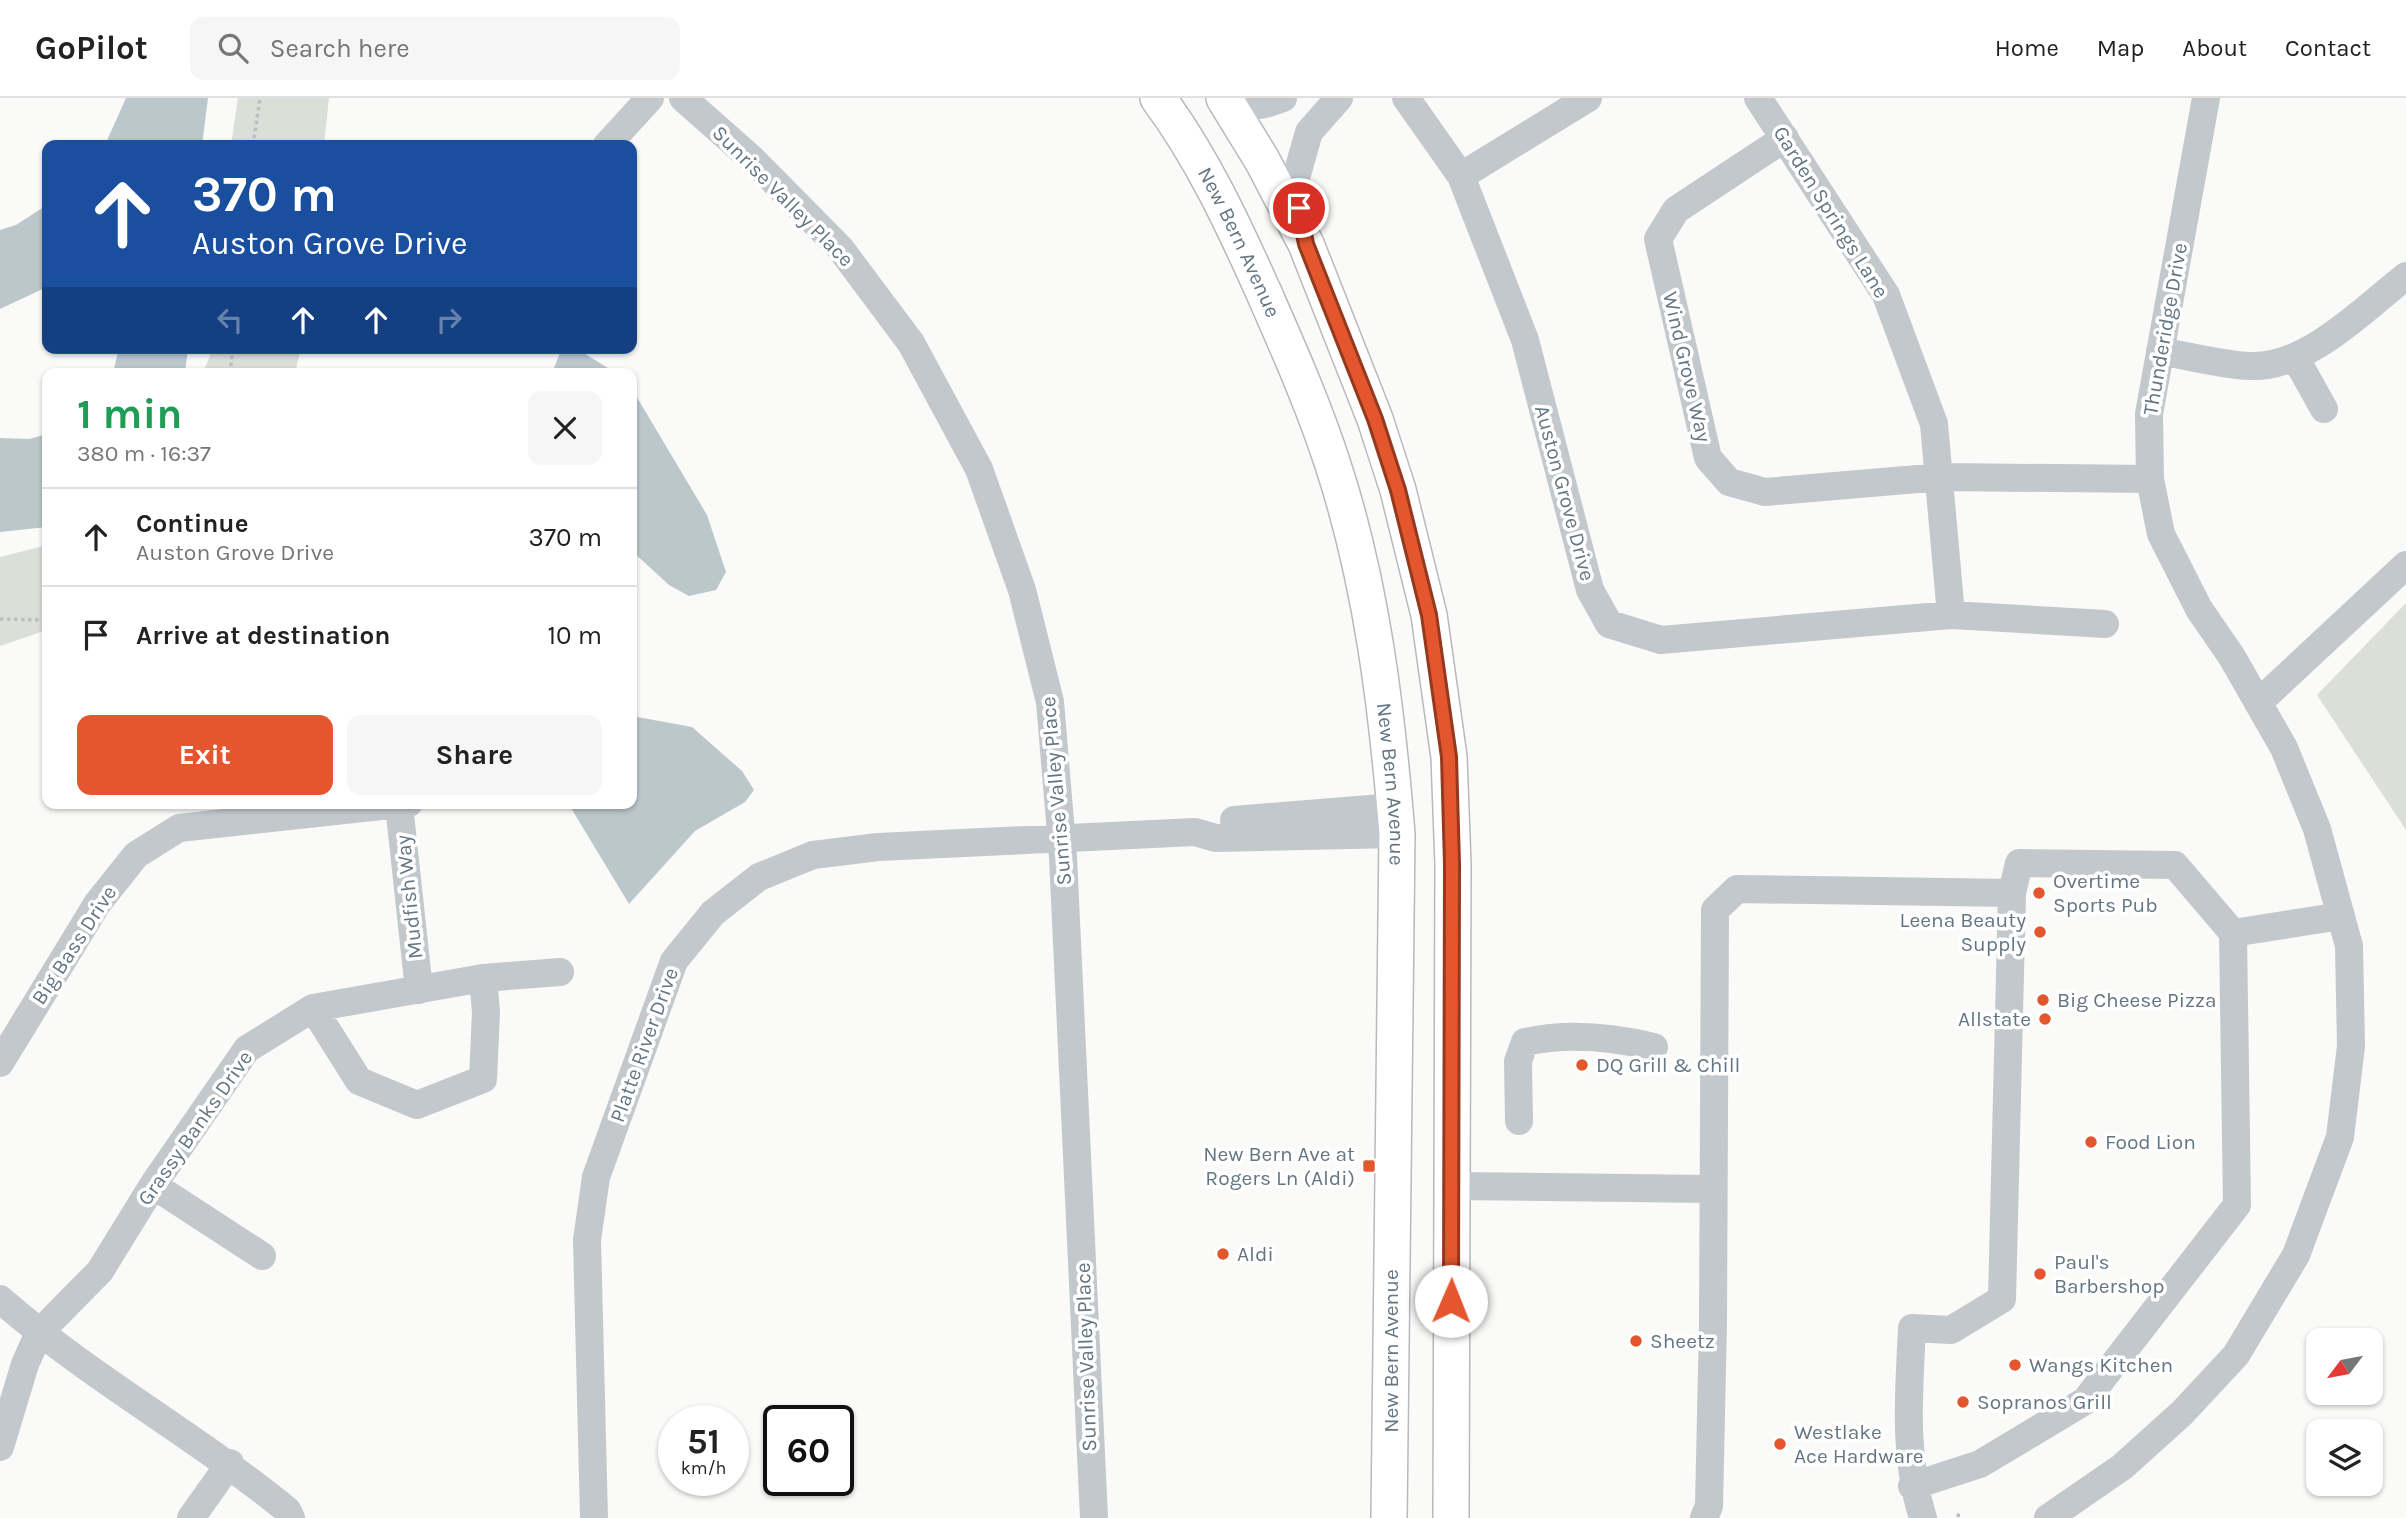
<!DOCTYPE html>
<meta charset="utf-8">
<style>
body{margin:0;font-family:Karla,sans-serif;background:#f6f6f6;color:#222;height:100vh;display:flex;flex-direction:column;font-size:26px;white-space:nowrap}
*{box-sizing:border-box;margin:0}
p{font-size:23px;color:#767676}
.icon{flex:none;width:38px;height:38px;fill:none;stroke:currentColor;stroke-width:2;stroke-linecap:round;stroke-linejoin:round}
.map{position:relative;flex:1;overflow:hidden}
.drawer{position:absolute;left:42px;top:270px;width:595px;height:441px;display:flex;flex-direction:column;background:#fff;border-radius:14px;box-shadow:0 2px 5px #0004}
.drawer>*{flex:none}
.banner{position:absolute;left:42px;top:42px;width:595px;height:214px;border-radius:14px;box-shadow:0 2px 5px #0004;background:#1a4fa0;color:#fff;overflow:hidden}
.needle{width:46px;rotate:238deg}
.fabs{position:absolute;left:2306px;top:1230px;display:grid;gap:14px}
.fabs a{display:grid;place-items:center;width:77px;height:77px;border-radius:14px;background:#fff;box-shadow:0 2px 5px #0004;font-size:35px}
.speed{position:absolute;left:658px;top:1307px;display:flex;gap:14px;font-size:35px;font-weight:700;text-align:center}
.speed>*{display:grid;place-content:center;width:91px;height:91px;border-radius:50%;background:#fff;box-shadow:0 2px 5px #0004;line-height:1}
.speed small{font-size:18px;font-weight:400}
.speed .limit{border:4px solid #111;border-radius:10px;background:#fff;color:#111}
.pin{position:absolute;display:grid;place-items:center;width:60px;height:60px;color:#fff;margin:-30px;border:4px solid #fff;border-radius:50%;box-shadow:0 2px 7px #0007}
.me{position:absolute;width:77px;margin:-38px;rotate:1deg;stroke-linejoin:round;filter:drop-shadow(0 0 5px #0008)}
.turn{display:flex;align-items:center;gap:24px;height:147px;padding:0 35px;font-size:32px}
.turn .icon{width:91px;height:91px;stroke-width:2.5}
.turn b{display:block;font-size:49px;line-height:60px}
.lanes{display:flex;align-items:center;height:66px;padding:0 35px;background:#0003;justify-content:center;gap:35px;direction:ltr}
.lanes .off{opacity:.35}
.round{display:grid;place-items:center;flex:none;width:74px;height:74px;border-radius:14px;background:#f6f6f6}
.summary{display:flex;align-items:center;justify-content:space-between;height:119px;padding:0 35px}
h1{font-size:42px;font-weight:700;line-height:52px;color:#1e9e55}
.button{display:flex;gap:14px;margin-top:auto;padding:14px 35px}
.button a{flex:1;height:80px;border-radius:14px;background:#e4572e;color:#fff;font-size:28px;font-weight:700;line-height:80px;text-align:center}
.button a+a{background:#f6f6f6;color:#222}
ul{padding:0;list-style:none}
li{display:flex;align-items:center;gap:21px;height:98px;padding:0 35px;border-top:2px solid #e0e0e0}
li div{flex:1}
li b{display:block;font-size:26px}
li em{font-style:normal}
header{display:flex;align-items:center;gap:42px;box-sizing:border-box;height:98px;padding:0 35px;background:#fff;border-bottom:2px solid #e0e0e0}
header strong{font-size:33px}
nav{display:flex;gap:38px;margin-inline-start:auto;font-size:24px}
.search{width:490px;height:63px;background:#f6f6f6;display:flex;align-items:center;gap:18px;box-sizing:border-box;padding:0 24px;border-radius:14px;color:#767676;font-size:26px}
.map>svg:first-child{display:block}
.green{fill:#dadfd7}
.water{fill:#bbc7cb}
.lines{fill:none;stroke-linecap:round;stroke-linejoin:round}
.major-casing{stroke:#b5babe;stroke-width:38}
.path{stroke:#bbbfc2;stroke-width:3.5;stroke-dasharray:3.5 3.5;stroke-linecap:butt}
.minor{stroke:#c3c8cc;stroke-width:28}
.major{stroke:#fff;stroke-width:35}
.route-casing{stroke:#94391e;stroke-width:18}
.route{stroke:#e4572e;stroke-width:12}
.poi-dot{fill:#e4572e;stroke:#fff;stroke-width:2.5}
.labels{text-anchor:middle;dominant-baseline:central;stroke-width:7;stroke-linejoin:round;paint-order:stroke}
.street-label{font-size:21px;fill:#657683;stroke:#fff}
.poi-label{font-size:21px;fill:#657683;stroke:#fff;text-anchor:start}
</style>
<header>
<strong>GoPilot</strong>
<div class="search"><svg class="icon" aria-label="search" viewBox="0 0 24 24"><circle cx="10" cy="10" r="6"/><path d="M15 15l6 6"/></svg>Search here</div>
<nav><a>Home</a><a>Map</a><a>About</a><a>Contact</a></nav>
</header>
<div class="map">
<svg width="2406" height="1420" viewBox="0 0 2406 1420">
<rect width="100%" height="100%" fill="#fafaf8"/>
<!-- green -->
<path class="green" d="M 238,0 L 329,0 L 324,47 L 231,47 Z
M 213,250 L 301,250 L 295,275 L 203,275 Z
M 47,447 L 47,532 L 0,548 L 0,459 Z
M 2406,505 L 2406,732 L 2317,597 Z"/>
<!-- water -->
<path class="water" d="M 126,0 L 208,0 L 202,47 L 105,47 Z
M 47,107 L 47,189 L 0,211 L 0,132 L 16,127 Z
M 119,250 L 188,250 L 185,275 L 113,275 Z
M 562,250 L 582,254 L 616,275 L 552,275 Z
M 632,291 L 707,417 L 726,474 L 716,492 L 689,498 L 669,487 L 632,453 Z
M 47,336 L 47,429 L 0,434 L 0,340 L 29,341 Z
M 632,618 L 692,629 L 742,673 L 754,692 L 745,704 L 695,733 L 629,806 L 568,705 L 632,705 Z"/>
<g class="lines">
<!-- major casing -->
<g class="major-casing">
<g id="major">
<path id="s1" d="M 1158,0 C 1202,59 1234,128 1264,195 C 1289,252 1314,308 1333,367 C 1372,486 1387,612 1397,736 L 1389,1420"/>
<path d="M 1224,0 L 1262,62 L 1306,146 L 1375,321 L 1398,392 L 1429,517 L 1449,659 L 1453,766 L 1451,1420"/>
</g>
</g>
<!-- path -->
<path class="path" d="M 253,47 L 260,0
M 230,275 L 233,250
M 0,521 L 47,522
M 1958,1419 L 1959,1413"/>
<!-- minor -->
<path class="minor" d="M 683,0 L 753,62 L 840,150 L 911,245 L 979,371 L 1022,492 L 1050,604 L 1063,759 L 1094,1420
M 1235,0 C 1252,12 1265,7 1283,0
M 1406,0 L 1461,78 L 1525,242 L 1590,492 L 1609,526 L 1661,542 L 1951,517 L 2105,526
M 1758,0 L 1886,197 L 1934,326 L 1951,517
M 1785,40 L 1676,112 L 1658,141 L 1708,360 L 1729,384 L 1765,394 L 1941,379 L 2150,381
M 607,47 L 650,0
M 1461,78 L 1588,0
M 1302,130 L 1296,80 L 1309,34 L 1339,0
M 2160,253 C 2189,258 2221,267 2250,268 C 2306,271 2364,211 2406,178
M 2295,259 L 2324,311
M 2258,605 L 2406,467
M 399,707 L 419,892
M 1234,722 L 1394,709
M 2012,795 L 2019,765 L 2175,767 L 2233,835 L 2341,818
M 313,910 L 359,983 L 417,1007 L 483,981 L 486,914 L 483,880
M 0,965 L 97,806 L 136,757 L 179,730 L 409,705
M 1519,1023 L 1518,963 L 1525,944 C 1566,935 1613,939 1654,949
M 153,1087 L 262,1158
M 1452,1088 L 1712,1091
M 0,1201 C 89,1279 195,1337 287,1412 L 291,1420
M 0,1349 L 25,1266 L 39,1235 L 100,1173 L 153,1087 L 247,951 L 313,910 L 483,880 L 560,874
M 1912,1388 L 1980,1366 L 2085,1303 L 2237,1107 L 2233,835
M 191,1420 L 230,1365
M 594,1420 L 587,1142 L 596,1079 L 674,863 L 713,815 L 759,779 L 813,757 L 878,749 L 1195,734 L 1216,740 L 1397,736
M 1704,1420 L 1709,1408 L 1713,1225 L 1715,812 L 1737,791 L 2012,795 L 2002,1201 L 1951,1232 L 1912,1230 C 1909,1294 1903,1358 1923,1420
M 2048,1420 L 2122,1369 L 2182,1315 L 2236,1257 L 2296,1157 L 2340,1039 L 2351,948 L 2349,848 L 2317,731 L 2284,650 L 2232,559 L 2199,511 L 2161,436 L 2150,381 L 2149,316 L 2206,0"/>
<!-- major -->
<use href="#major" class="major"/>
</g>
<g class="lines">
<!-- route casing -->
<g class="route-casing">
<path id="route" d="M 1299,110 L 1306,146 L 1375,321 L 1398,392 L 1429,517 L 1449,659 L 1452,766 L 1451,1203"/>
</g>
<!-- route -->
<use href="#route" class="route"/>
</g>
<!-- markers -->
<g class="poi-dot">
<circle cx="2039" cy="795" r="7"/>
<circle cx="2040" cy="834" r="7"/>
<circle cx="2043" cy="902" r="7"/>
<circle cx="2045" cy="921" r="7"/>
<circle cx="1582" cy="967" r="7"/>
<circle cx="2091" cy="1044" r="7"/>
<rect x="1362" y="1061" width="14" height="14" rx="3.5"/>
<circle cx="1223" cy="1156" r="7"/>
<circle cx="2040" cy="1176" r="7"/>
<circle cx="1636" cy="1243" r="7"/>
<circle cx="2015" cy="1267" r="7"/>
<circle cx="1963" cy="1304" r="7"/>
<circle cx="1780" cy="1346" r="7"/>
</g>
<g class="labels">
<!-- street labels -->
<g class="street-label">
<text transform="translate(783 98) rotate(45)">Sunrise Valley Place</text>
<text transform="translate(1831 114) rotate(58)">Garden Springs Lane</text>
<text stroke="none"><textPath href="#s1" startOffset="166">New Bern Avenue</textPath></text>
<text transform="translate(2165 231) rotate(-80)">Thunderidge Drive</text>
<text transform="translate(1687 269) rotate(77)">Wind Grove Way</text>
<text transform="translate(1565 395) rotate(75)">Auston Grove Drive</text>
<text stroke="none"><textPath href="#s1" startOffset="733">New Bern Avenue</textPath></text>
<text transform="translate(1056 693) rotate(-95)">Sunrise Valley Place</text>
<text transform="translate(409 799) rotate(-96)">Mudfish Way</text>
<text transform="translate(74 847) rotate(-57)">Big Bass Drive</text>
<text transform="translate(644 947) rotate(-70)">Platte River Drive</text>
<text transform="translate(195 1030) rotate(-55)">Grassy Banks Drive</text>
<text transform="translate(1391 1253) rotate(-90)">New Bern Avenue</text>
<text transform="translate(1086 1259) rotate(-92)">Sunrise Valley Place</text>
</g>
<!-- poi labels -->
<g class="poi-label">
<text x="2053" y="783">Overtime<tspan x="2053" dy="24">Sports Pub</tspan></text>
<text x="2026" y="822" text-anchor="end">Leena Beauty<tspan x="2026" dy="24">Supply</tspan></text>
<text x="2057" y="902">Big Cheese Pizza</text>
<text x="2031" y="921" text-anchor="end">Allstate</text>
<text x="1596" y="967">DQ Grill &amp; Chill</text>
<text x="2105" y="1044">Food Lion</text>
<text x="1355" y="1056" text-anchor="end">New Bern Ave at<tspan x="1355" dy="24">Rogers Ln (Aldi)</tspan></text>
<text x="1237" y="1156">Aldi</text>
<text x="2054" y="1164">Paul's<tspan x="2054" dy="24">Barbershop</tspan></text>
<text x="1650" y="1243">Sheetz</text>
<text x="2029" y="1267">Wangs Kitchen</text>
<text x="1977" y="1304">Sopranos Grill</text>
<text x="1794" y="1334">Westlake<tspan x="1794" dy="24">Ace Hardware</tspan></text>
</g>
</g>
</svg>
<div class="fabs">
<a><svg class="needle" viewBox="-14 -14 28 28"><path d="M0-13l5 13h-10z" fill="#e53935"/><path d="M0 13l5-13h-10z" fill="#767676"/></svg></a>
<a><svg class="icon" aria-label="layers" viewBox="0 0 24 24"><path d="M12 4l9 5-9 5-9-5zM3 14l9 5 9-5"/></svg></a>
</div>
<div class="speed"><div>51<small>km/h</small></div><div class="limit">60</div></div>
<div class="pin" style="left:1299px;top:110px;background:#d93025"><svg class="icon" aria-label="arrive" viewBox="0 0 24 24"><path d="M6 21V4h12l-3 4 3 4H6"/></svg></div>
<svg class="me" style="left:1451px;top:1203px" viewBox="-20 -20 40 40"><circle r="19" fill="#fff"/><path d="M0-13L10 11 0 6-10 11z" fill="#e4572e"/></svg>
<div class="banner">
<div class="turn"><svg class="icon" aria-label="ahead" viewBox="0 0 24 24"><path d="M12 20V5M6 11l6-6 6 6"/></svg><div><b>370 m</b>Auston Grove Drive</div></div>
<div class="lanes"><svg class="icon off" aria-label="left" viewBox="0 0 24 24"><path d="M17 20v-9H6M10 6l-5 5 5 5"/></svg><svg class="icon" aria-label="ahead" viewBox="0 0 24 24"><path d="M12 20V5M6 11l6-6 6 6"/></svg><svg class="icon" aria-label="ahead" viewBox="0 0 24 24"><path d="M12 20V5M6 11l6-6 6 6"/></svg><svg class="icon off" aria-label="right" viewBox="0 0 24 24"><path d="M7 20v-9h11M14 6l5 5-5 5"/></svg></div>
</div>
<section class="drawer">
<div class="summary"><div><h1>1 min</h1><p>380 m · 16:37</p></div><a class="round"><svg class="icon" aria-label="close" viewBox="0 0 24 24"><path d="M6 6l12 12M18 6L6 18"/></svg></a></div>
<ul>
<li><svg class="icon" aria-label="ahead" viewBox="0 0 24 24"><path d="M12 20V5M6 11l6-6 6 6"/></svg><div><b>Continue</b><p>Auston Grove Drive</p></div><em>370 m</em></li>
<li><svg class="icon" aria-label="arrive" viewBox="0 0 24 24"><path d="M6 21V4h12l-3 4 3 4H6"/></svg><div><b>Arrive at destination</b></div><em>10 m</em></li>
</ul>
<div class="button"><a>Exit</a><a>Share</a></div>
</section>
</div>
